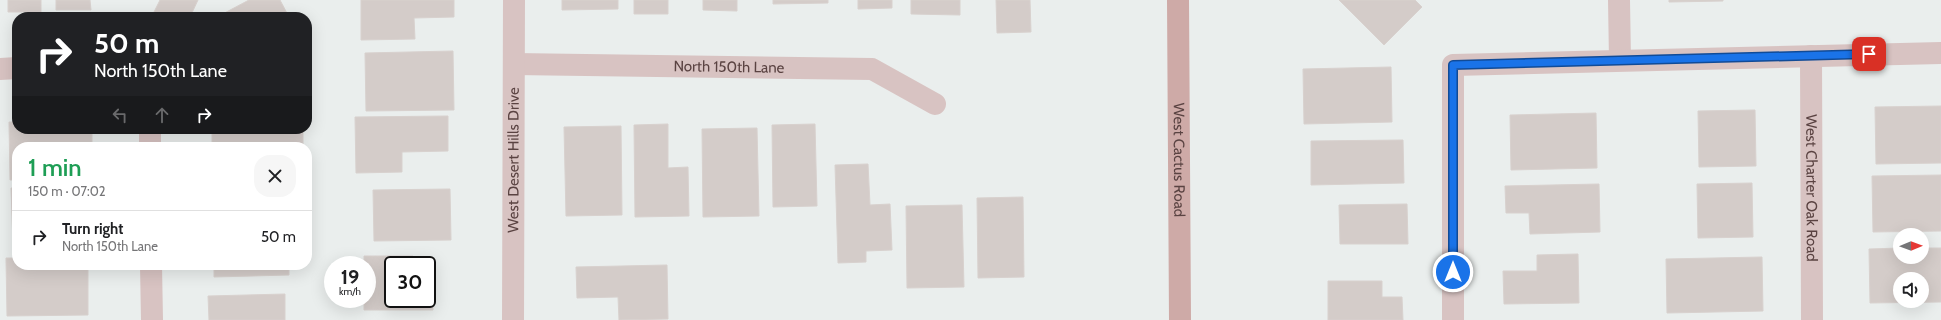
<!DOCTYPE html>
<meta charset="utf-8">
<style>
body{margin:0;font-family:Cabin,sans-serif;background:#f6f6f6;color:#202124;height:100vh;display:flex;flex-direction:column;font-size:15px;white-space:nowrap}
*{box-sizing:border-box;margin:0}
p{font-size:13px;color:#757577}
.icon{flex:none;width:22px;height:22px;fill:none;stroke:currentColor;stroke-width:2;stroke-linecap:round;stroke-linejoin:round}
.map{position:relative;flex:1;overflow:hidden}
.sheet{position:absolute;left:12px;top:142px;width:300px;height:128px;display:flex;flex-direction:column;background:#fff;border-radius:16px;box-shadow:0 4px 16px #0002}
.sheet>*{flex:none}
.top-card{position:absolute;left:12px;top:12px;width:300px;height:122px;border-radius:16px;box-shadow:0 4px 16px #0002;background:#202124;color:#fff;overflow:hidden}
.needle{width:26px;rotate:89deg}
.buttons{position:absolute;left:1893px;top:228px;display:grid;gap:8px}
.buttons a{display:grid;place-items:center;width:36px;height:36px;border-radius:50%;background:#fff;box-shadow:0 4px 16px #0002;font-size:20px}
.speed{position:absolute;left:324px;top:256px;display:flex;gap:8px;font-size:20px;font-weight:700;text-align:center}
.speed>*{display:grid;place-content:center;width:52px;height:52px;border-radius:50%;background:#fff;box-shadow:0 4px 16px #0002;line-height:1}
.speed small{font-size:10px;font-weight:400}
.speed .limit{border:2px solid #111;border-radius:6px;background:#fff;color:#111}
.pin{position:absolute;display:grid;place-items:center;width:34px;height:34px;color:#fff;margin:-17px;border-radius:8px;box-shadow:0 2px 6px #0006}
.me{position:absolute;width:44px;margin:-22px;rotate:0deg;stroke-linejoin:round;filter:drop-shadow(0 0 3px #0008)}
.turn{display:flex;align-items:center;gap:14px;height:84px;padding:0 16px;font-size:18px}
.turn .icon{width:52px;height:52px;stroke-width:2.5}
.turn b{display:block;font-size:28px;line-height:34px}
.lanes{display:flex;align-items:center;height:38px;padding:0 16px;background:#0003;justify-content:center;gap:20px;direction:ltr}
.lanes .off{opacity:.35}
.round{display:grid;place-items:center;flex:none;width:42px;height:42px;border-radius:16px;background:#f6f6f6}
.overview{display:flex;align-items:center;justify-content:space-between;height:68px;padding:0 16px}
h1{font-size:24px;font-weight:600;line-height:30px;color:#1e9e55}
ul{padding:0;list-style:none}
li{display:flex;align-items:center;gap:12px;height:52px;padding:0 16px;border-top:1px solid #e0e0e0}
li div{flex:1}
li b{display:block;font-size:15px}
li em{font-style:normal}
.map>svg:first-child{display:block}
.building{fill:#d4ccc9;stroke:#d8d1ce;fill-rule:evenodd}
.lines{fill:none;stroke-linecap:round;stroke-linejoin:round}
.minor{stroke:#d8c3c2;stroke-width:22}
.major{stroke:#ceaaa7;stroke-width:22}
.route-casing{stroke:#114b97;stroke-width:10}
.route{stroke:#1a73e8;stroke-width:7}
.labels{text-anchor:middle;dominant-baseline:central;stroke-width:4;stroke-linejoin:round;paint-order:stroke}
.street-label{font-size:15px;fill:#5a4342;stroke:#fff}
</style>
<div class="map">
<svg width="1941" height="320" viewBox="0 0 1941 320">
<rect width="100%" height="100%" fill="#eaeeed"/>
<!-- building -->
<path class="building" d="M 8,0 L 41,0 L 41,12 L 8,12 Z
M 56,0 L 90,0 L 91,10 L 56,10 Z
M 160,0 L 198,0 L 190,17 L 158,17 L 153,14 Z
M 249,0 L 280,0 L 289,17 L 217,17 Z
M 361,0 L 454,0 L 454,17 L 414,18 L 415,39 L 361,40 Z
M 562,0 L 618,0 L 618,9 L 562,10 Z
M 634,0 L 668,0 L 668,14 L 634,14 Z
M 703,0 L 737,0 L 737,11 L 703,10 Z
M 773,0 L 828,0 L 828,3 L 773,4 Z
M 858,0 L 892,0 L 892,8 L 858,9 Z
M 911,0 L 960,0 L 960,15 L 911,14 Z
M 996,0 L 1030,0 L 1031,32 L 997,33 Z
M 1339,0 L 1415,0 L 1422,7 L 1384,45 Z
M 1669,0 L 1723,0 L 1723,1 L 1669,2 Z
M 453,51 L 454,110 L 366,111 L 365,53 Z
M 1391,67 L 1392,122 L 1304,124 L 1303,69 Z
M 1941,106 L 1941,163 L 1876,164 L 1875,107 Z
M 1755,110 L 1756,166 L 1699,167 L 1698,111 Z
M 1596,113 L 1597,168 L 1511,170 L 1510,115 Z
M 448,116 L 448,151 L 402,152 L 402,172 L 356,173 L 355,117 Z
M 9,122 L 17,122 L 17,129 L 92,129 L 92,147 L 17,147 L 17,180 L 10,180 Z
M 668,124 L 668,168 L 688,167 L 689,216 L 635,217 L 634,125 Z
M 815,124 L 817,206 L 773,207 L 772,125 Z
M 621,126 L 622,215 L 566,216 L 564,127 Z
M 757,128 L 759,216 L 703,217 L 702,129 Z
M 212,129 L 303,129 L 303,147 L 212,147 Z
M 1403,140 L 1404,183 L 1311,185 L 1311,141 Z
M 868,164 L 870,205 L 890,204 L 892,250 L 866,251 L 866,262 L 838,263 L 835,165 Z
M 1941,175 L 1941,231 L 1873,232 L 1872,176 Z
M 1752,183 L 1753,237 L 1698,238 L 1697,184 Z
M 1599,184 L 1600,232 L 1530,234 L 1529,213 L 1506,213 L 1505,186 Z
M 11,188 L 17,188 L 17,243 L 13,244 Z
M 450,189 L 451,240 L 374,241 L 373,190 Z
M 1023,197 L 1024,277 L 978,278 L 977,198 Z
M 1407,204 L 1408,244 L 1340,244 L 1339,205 Z
M 962,205 L 964,287 L 907,288 L 906,206 Z
M 1900,248 L 1900,257 L 1922,257 L 1922,248 L 1941,248 L 1941,302 L 1870,303 L 1869,249 ZM 1900,279 L 1922,279 L 1922,301 L 1900,301 Z
M 1578,254 L 1579,303 L 1504,304 L 1503,271 L 1537,271 L 1537,255 Z
M 364,256 L 413,256 L 413,265 L 393,265 L 393,299 L 427,299 L 427,274 L 433,274 L 433,310 L 364,310 L 364,299 L 367,299 L 367,265 L 364,265 Z
M 1762,257 L 1763,311 L 1667,313 L 1666,259 Z
M 6,258 L 17,258 L 17,265 L 88,265 L 88,315 L 7,316 Z
M 214,265 L 289,265 L 289,275 L 214,277 Z
M 667,265 L 668,319 L 619,320 L 618,297 L 577,298 L 576,267 Z
M 1328,281 L 1382,281 L 1382,297 L 1402,297 L 1403,320 L 1328,320 Z
M 285,294 L 285,320 L 209,320 L 208,296 Z"/>
<g class="lines">
<!-- minor -->
<g class="minor">
<path d="M 1619,0 L 1620,60"/>
<path id="s1" d="M 1811,56 L 1812,320"/>
<path id="s2" d="M 514,64 L 872,69 L 935,104"/>
<path d="M 0,69 L 17,68"/>
<path d="M 150,129 L 150,147"/>
<path d="M 151,265 L 152,320"/>
<path id="s3" d="M 513,320 L 514,0"/>
<path d="M 1453,320 L 1453,65 L 1941,53"/>
</g>
<!-- major -->
<path class="major" id="s4" d="M 1178,0 L 1180,320"/>
</g>
<g class="lines">
<!-- route casing -->
<g class="route-casing">
<path id="route" d="M 1453,272 L 1453,65 L 1869,54"/>
</g>
<!-- route -->
<use href="#route" class="route"/>
</g>
<g class="labels">
<!-- street labels -->
<g class="street-label">
<text stroke="none"><textPath href="#s2" startOffset="215">North 150th Lane</textPath></text>
<text stroke="none"><textPath href="#s3" startOffset="160">West Desert Hills Drive</textPath></text>
<text stroke="none"><textPath href="#s4" startOffset="160">West Cactus Road</textPath></text>
<text stroke="none"><textPath href="#s1" startOffset="132">West Charter Oak Road</textPath></text>
</g>
</g>
</svg>
<div class="buttons">
<a><svg class="needle" viewBox="-14 -14 28 28"><path d="M0-13l5 13h-10z" fill="#e53935"/><path d="M0 13l5-13h-10z" fill="#757577"/></svg></a>
<a><svg class="icon" aria-label="sound" viewBox="0 0 24 24"><path d="M4 9h4l5-4v14l-5-4H4zM17 9q2 3 0 6"/></svg></a>
</div>
<div class="speed"><div>19<small>km/h</small></div><div class="limit">30</div></div>
<div class="pin" style="left:1869px;top:54px;background:#d93025"><svg class="icon" aria-label="arrive" viewBox="0 0 24 24"><path d="M6 21V4h12l-3 4 3 4H6"/></svg></div>
<svg class="me" style="left:1453px;top:272px" viewBox="-20 -20 40 40"><circle r="17" fill="#1a73e8" stroke="#fff" stroke-width="3"/><path d="M0-11L8 9 0 5-8 9z" fill="#fff"/></svg>
<div class="top-card">
<div class="turn"><svg class="icon" aria-label="right" viewBox="0 0 24 24"><path d="M7 20v-9h11M14 6l5 5-5 5"/></svg><div><b>50 m</b>North 150th Lane</div></div>
<div class="lanes"><svg class="icon off" aria-label="left" viewBox="0 0 24 24"><path d="M17 20v-9H6M10 6l-5 5 5 5"/></svg><svg class="icon off" aria-label="ahead" viewBox="0 0 24 24"><path d="M12 20V5M6 11l6-6 6 6"/></svg><svg class="icon" aria-label="right" viewBox="0 0 24 24"><path d="M7 20v-9h11M14 6l5 5-5 5"/></svg></div>
</div>
<section class="sheet">
<div class="overview"><div><h1>1 min</h1><p>150 m · 07:02</p></div><a class="round"><svg class="icon" aria-label="close" viewBox="0 0 24 24"><path d="M6 6l12 12M18 6L6 18"/></svg></a></div>
<ul>
<li><svg class="icon" aria-label="right" viewBox="0 0 24 24"><path d="M7 20v-9h11M14 6l5 5-5 5"/></svg><div><b>Turn right</b><p>North 150th Lane</p></div><em>50 m</em></li>
</ul>
</section>
</div>
